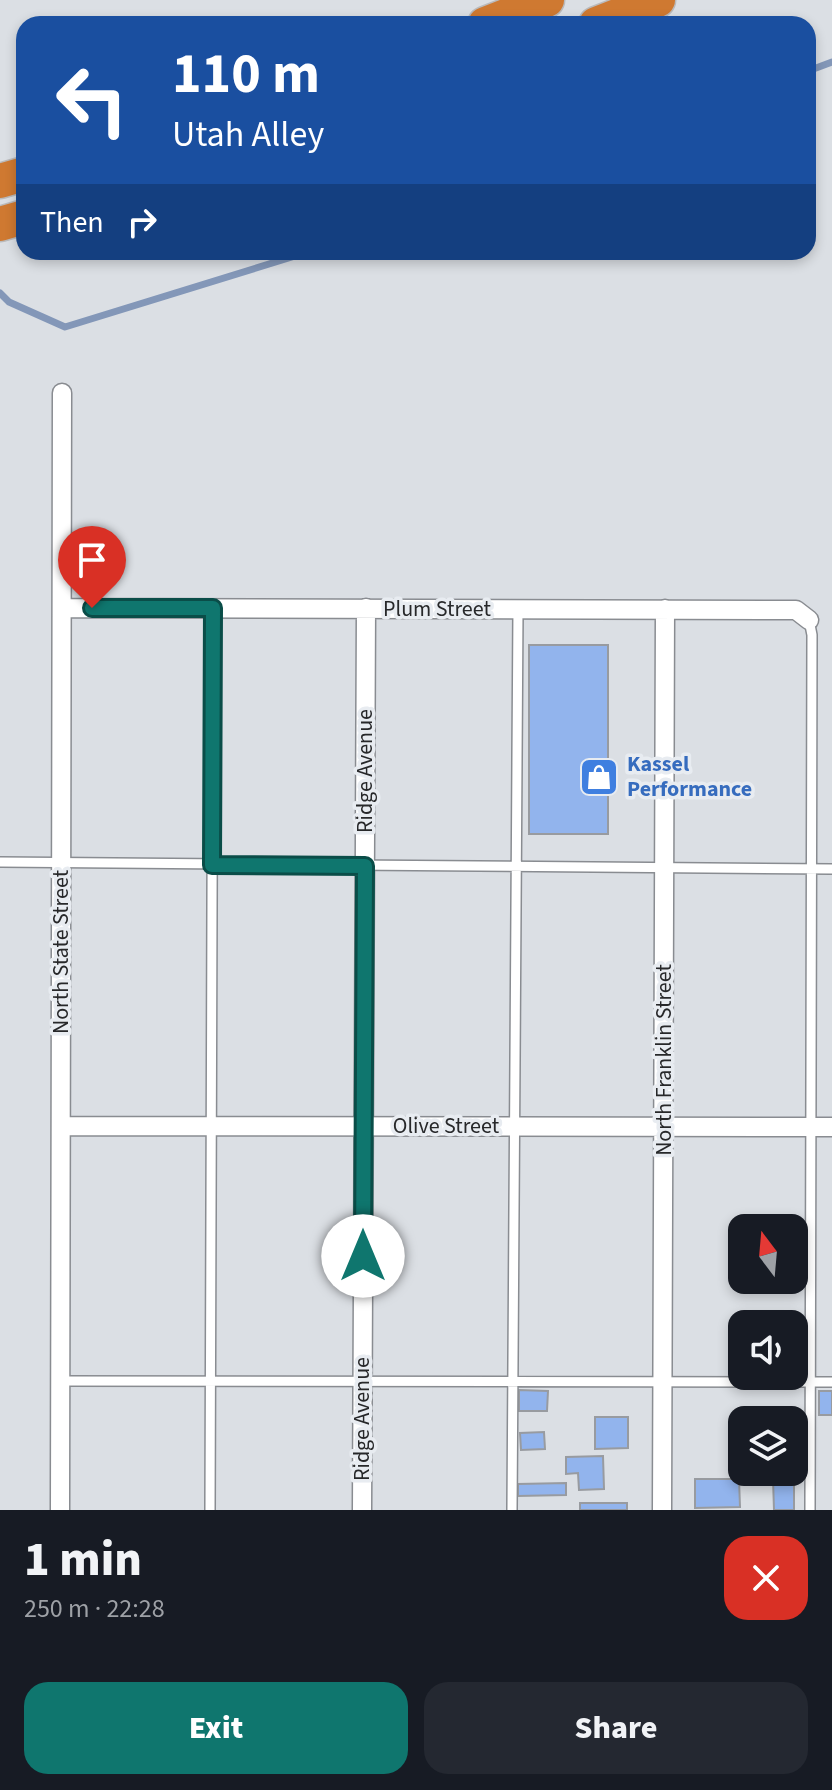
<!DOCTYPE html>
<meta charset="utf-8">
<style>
body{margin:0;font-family:"Source Sans 3",sans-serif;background:#242831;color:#f1f3f6;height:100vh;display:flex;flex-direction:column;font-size:30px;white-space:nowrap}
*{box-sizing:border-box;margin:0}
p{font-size:26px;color:#9ea1a6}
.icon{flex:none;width:44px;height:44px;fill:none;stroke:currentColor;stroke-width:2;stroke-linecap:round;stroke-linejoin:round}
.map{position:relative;height:1510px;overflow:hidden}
.side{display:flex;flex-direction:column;background:#171b24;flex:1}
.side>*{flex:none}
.guide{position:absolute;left:16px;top:16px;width:800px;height:244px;border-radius:24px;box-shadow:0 4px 12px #0003;background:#1a4fa0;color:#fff;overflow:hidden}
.needle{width:52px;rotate:344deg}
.fabs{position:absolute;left:728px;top:1214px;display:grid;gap:16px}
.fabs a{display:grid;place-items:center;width:80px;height:80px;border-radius:16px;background:#171b24;box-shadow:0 4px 12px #0003;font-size:40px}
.pin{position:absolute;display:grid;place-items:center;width:68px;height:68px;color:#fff;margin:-82px -34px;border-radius:50% 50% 50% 0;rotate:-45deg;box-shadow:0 0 8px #0007}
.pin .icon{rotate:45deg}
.me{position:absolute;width:88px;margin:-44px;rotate:0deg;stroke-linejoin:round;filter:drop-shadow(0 0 6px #0008)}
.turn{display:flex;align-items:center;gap:28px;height:168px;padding:0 24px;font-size:36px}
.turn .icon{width:104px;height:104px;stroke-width:2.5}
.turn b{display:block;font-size:56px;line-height:68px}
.then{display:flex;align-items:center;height:76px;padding:0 24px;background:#0003;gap:16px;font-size:30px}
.round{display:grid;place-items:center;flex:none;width:84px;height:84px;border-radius:24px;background:#242831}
.summary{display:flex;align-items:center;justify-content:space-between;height:136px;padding:0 24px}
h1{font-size:48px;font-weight:800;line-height:60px}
.button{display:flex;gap:16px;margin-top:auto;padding:16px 24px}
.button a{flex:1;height:92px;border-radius:24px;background:#0f766e;color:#fff;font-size:32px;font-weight:800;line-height:92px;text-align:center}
.button a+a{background:#242831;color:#f1f3f6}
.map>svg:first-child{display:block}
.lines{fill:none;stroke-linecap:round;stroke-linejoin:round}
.stream{stroke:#8397b8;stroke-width:7}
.building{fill:#92b4ed;stroke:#989ba0;stroke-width:2}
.lane-casing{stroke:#898c91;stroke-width:12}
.street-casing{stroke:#898c91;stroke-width:21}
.highway-casing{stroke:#bababb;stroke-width:37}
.lane{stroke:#fff;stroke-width:9}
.street{stroke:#fff;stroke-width:18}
.highway{stroke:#cf7931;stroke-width:34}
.route-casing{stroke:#0a4d48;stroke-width:20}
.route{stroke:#0f766e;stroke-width:14}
.labels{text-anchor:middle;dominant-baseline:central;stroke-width:7;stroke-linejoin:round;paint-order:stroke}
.street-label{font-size:22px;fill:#27282a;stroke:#e8ecf1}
.shop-label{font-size:22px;font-weight:bold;fill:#366cbe;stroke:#e8ecf1;text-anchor:start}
</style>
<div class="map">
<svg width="832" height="1510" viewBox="0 0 832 1510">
<rect width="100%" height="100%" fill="#dbdfe4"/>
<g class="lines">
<!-- stream -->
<path class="stream" d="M 808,71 L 832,62
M 0,293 L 9,302 L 65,327 L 308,252"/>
</g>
<!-- building -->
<path class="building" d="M 529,645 L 608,645 L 608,834 L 529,834 Z
M 519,1390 L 548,1391 L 547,1411 L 519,1411 Z
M 819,1391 L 832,1391 L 832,1415 L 819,1415 Z
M 595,1417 L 628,1417 L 628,1448 L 595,1449 Z
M 544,1432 L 545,1449 L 521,1450 L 520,1433 Z
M 603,1456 L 604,1489 L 579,1490 L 578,1473 L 566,1474 L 566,1457 Z
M 695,1479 L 739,1479 L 740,1507 L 695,1508 Z
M 773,1479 L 794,1479 L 794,1510 L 774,1510 Z
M 566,1483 L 566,1495 L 518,1496 L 518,1484 Z
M 580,1503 L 627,1503 L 627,1510 L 580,1510 Z"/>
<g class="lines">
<!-- lane casing -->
<g class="lane-casing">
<path id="lane" d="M 809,620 L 812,635 L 810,1510
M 0,862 L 832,869
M 60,1381 L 832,1382
M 210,1510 L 213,608
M 512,1510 L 518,609"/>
</g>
<!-- street casing -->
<g class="street-casing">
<path id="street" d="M 62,608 L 796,610 L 809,620
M 61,1126 L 832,1127
M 60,1510 L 62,393
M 362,1510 L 366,608
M 662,1510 L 665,609"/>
</g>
<!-- highway casing -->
<g class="highway-casing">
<path id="highway" d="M 485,24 L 547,0
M 596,24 L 658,0
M 0,181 L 24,174
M 0,224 L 24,217"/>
</g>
<!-- lane -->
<use href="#lane" class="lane"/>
<!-- street -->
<use href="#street" class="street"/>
<!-- highway -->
<use href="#highway" class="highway"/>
</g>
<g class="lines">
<!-- route casing -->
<g class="route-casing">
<path id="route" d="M 92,608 L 213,608 L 212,865 L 365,866 L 363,1256"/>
</g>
<!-- route -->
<use href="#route" class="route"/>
</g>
<!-- icons -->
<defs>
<g id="shop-square" transform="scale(2)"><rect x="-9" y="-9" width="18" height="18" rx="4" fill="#3f7fe0" stroke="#e8ecf1"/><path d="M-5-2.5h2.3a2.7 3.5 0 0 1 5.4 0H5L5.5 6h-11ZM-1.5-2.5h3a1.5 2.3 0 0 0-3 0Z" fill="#fff"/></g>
</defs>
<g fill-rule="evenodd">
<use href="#shop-square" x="599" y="777"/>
</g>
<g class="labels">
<!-- street labels -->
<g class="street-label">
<text x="437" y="609">Plum Street</text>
<text transform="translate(365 771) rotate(-90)">Ridge Avenue</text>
<text transform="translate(61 952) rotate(-90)">North State Street</text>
<text transform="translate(664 1060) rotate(-90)">North Franklin Street</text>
<text x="446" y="1126">Olive Street</text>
<text transform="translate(362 1419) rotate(-90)">Ridge Avenue</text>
</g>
<!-- shop labels -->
<g class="shop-label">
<text x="627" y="764">Kassel<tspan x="627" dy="25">Performance</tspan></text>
</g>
</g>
</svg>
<div class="fabs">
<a><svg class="needle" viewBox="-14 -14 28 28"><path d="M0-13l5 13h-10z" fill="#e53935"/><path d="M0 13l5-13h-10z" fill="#9ea1a6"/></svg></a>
<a><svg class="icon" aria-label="sound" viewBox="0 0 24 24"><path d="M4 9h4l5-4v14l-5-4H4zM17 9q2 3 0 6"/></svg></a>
<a><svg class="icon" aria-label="layers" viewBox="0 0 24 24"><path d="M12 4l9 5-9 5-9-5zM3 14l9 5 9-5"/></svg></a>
</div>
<div class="pin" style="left:92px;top:608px;background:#d93025"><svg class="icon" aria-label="arrive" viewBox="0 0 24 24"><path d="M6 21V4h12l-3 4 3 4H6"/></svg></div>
<svg class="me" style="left:363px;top:1256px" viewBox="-20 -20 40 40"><circle r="19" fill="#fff"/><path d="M0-13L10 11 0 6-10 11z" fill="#0f766e"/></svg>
<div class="guide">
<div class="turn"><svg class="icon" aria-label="left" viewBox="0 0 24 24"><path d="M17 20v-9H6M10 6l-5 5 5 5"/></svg><div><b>110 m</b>Utah Alley</div></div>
<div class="then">Then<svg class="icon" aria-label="right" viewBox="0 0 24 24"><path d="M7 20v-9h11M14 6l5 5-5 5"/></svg></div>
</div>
</div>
<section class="side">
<div class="summary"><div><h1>1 min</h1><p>250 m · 22:28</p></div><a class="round" style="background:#d93025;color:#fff"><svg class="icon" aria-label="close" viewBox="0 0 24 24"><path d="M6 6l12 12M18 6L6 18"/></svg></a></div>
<div class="button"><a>Exit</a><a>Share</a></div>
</section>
